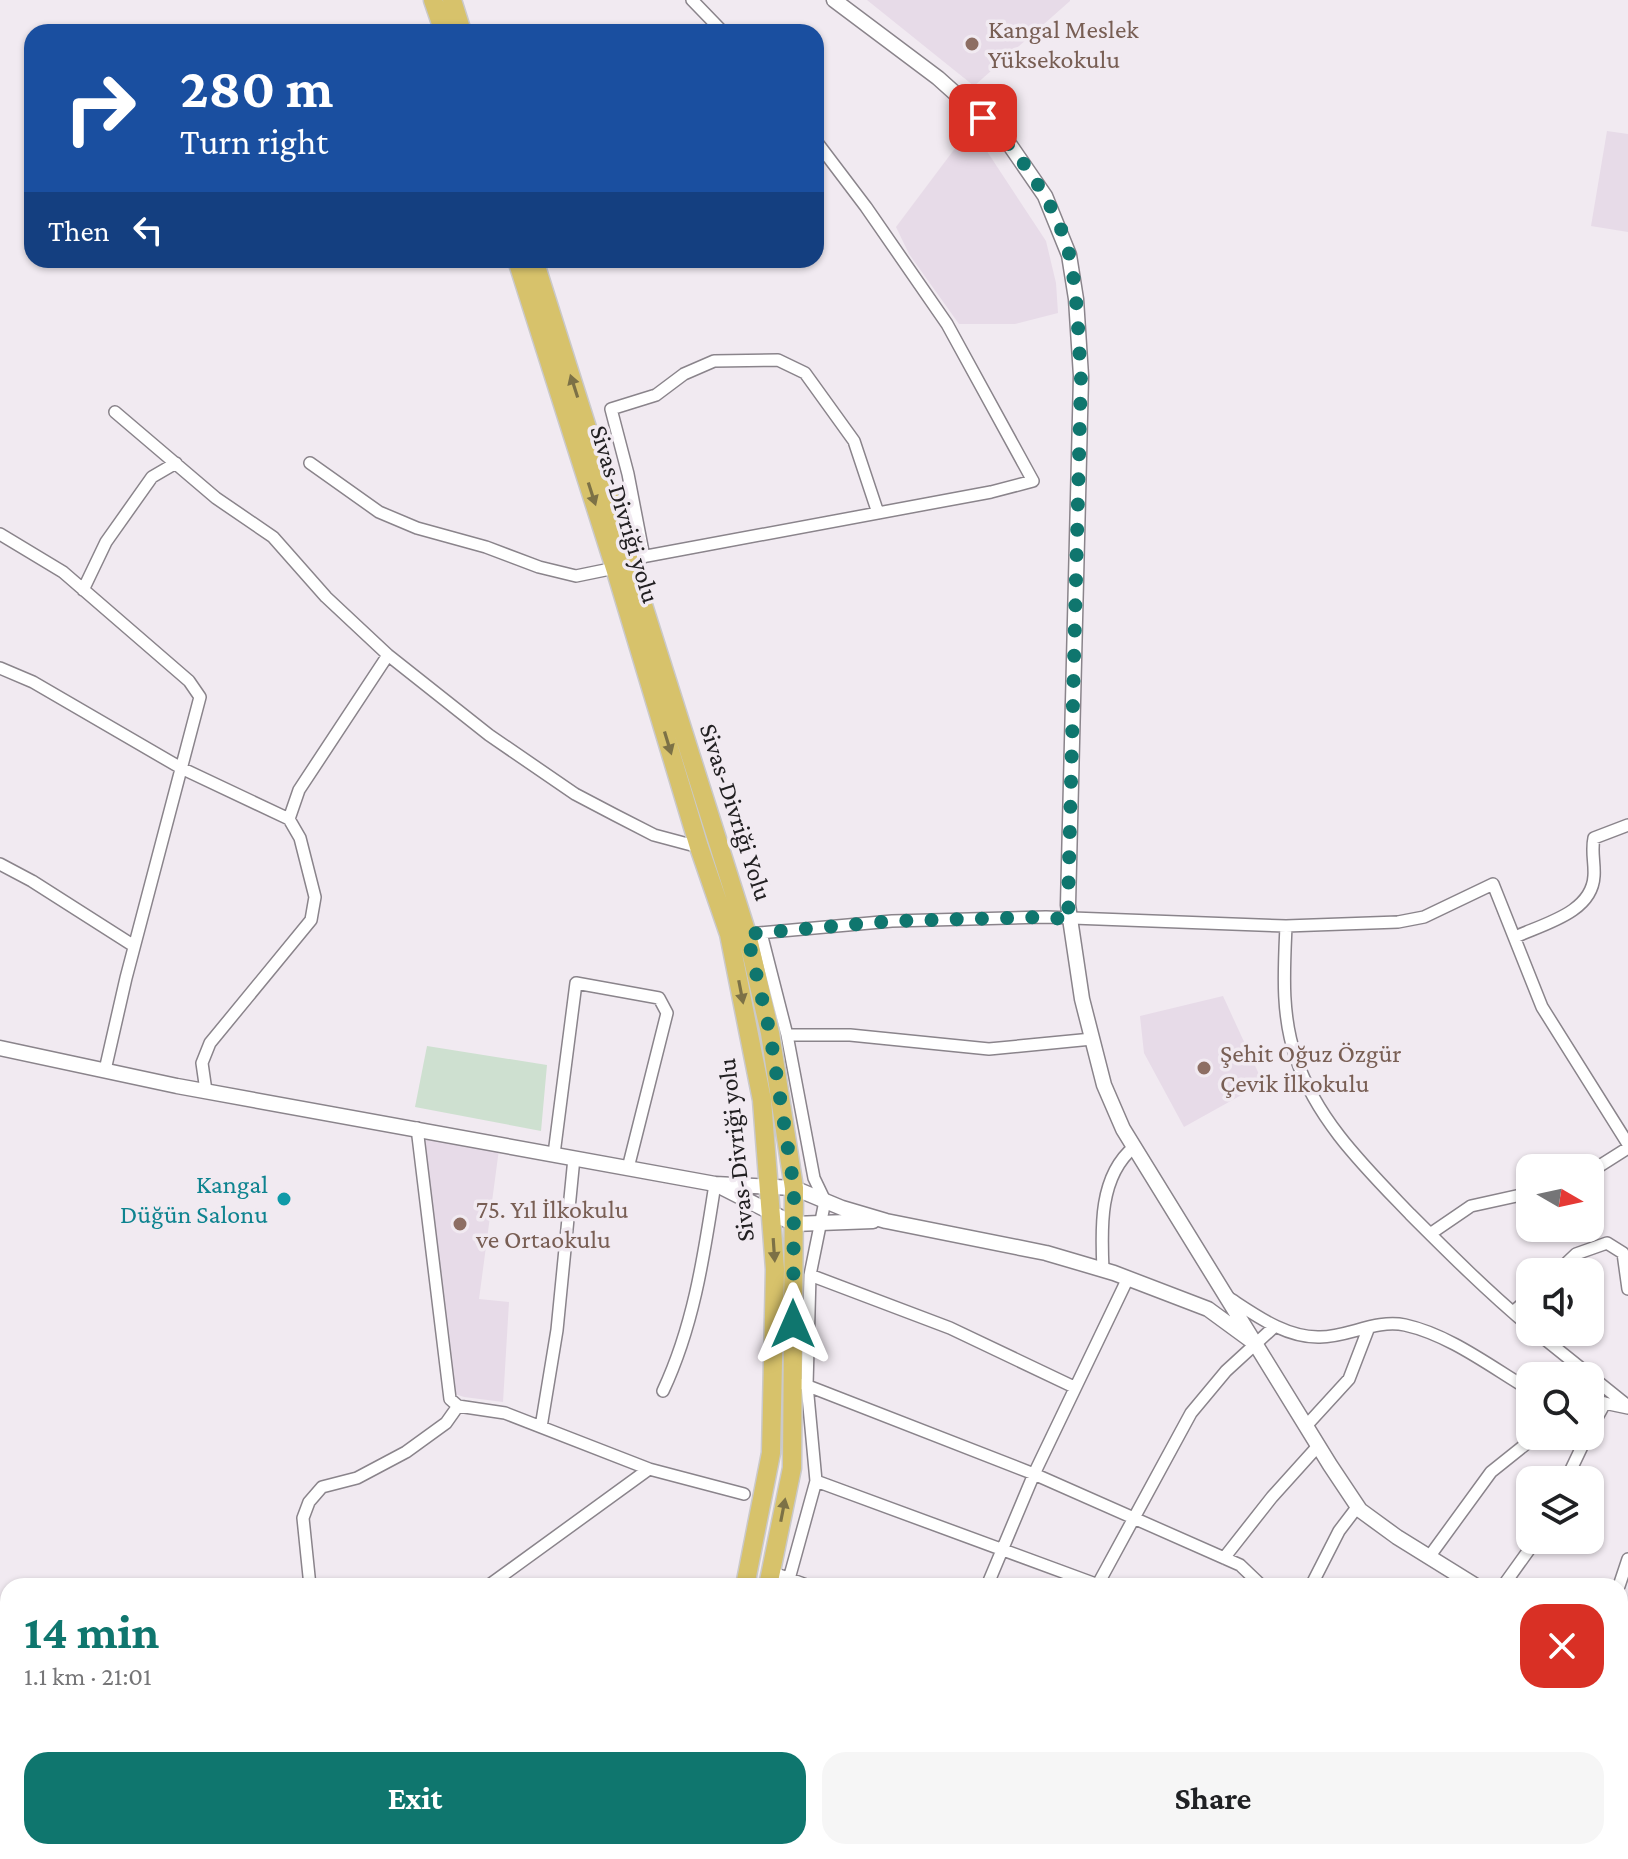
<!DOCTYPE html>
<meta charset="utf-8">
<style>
body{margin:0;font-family:"Crimson Pro",serif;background:#f6f6f6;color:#202124;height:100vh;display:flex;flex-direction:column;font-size:30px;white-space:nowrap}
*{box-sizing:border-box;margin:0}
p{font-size:26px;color:#757577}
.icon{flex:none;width:44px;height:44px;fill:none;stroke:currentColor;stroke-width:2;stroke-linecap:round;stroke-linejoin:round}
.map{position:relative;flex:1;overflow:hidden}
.side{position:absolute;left:0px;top:1578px;width:1628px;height:282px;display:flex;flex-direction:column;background:#fff;border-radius:24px 24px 0 0;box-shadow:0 2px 6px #0004}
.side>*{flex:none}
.hud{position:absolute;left:24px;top:24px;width:800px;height:244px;border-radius:24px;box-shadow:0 2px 6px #0004;background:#1a4fa0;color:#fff;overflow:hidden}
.needle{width:52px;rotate:99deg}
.controls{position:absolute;left:1516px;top:1154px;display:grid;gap:16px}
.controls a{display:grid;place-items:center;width:88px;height:88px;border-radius:16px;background:#fff;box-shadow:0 2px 6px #0004;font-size:40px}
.pin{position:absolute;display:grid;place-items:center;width:68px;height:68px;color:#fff;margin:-34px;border-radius:16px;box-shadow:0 4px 12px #0006}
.me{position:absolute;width:88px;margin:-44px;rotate:0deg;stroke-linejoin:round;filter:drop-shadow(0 0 6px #0008)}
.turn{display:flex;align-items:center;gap:28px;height:168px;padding:0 24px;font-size:36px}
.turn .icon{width:104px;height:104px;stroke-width:2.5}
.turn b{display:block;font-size:56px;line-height:68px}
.then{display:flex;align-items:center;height:76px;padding:0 24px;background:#0003;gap:16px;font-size:30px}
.round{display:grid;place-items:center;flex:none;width:84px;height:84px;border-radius:24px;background:#f6f6f6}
.head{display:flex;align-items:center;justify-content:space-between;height:136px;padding:0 24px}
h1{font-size:48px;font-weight:700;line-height:60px;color:#0f766e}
.action{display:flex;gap:16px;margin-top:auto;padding:16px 24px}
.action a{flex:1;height:92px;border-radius:24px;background:#0f766e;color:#fff;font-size:32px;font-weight:700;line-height:92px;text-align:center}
.action a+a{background:#f6f6f6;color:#202124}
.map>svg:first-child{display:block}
.built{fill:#e7dbe8}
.green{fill:#cee0d0}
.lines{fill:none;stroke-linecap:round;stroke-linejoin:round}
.minor-casing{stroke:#8a848b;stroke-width:14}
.tertiary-casing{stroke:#8a848b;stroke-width:17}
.primary-casing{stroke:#cac9ca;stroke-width:21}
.minor{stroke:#fff;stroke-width:11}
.tertiary{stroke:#fff;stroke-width:14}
.primary{stroke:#d7c26b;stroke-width:18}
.oneway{fill:#7c7146}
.route{stroke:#0f766e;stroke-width:14;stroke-dasharray:0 25.2}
.education-dot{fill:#8d6e63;stroke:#f1eaf1;stroke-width:3}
.culture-dot{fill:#0f9aa8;stroke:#f1eaf1;stroke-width:3}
.labels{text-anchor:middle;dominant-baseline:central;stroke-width:7;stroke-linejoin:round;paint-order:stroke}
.education-label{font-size:26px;fill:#785e54;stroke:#f1eaf1;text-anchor:start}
.street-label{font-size:26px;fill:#222022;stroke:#f1eaf1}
.culture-label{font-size:26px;fill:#0d838f;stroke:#f1eaf1;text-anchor:end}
</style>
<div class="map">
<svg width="1628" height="1859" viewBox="0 0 1628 1859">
<rect width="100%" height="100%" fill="#f1eaf1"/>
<!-- built -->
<path class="built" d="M 867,0 L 1070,0 L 1070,1 L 974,86 Z
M 971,127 L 1046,241 L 1056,283 L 1058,313 L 1015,324 L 959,324 L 909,254 L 896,227 Z
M 1607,131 L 1628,134 L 1628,232 L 1591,226 Z
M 1223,996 L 1263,1083 L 1184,1127 L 1144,1053 L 1140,1016 Z
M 421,1136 L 499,1149 L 479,1299 L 509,1302 L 503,1402 L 464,1397 L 452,1393 Z"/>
<!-- green -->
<path class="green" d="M 427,1046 L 547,1065 L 541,1131 L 415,1107 Z"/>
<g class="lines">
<!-- minor casing -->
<g class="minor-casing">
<path id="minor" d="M 692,0 L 723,32
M 115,412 L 216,498 L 273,537 L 326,597 L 388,655 L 489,735 L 575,794 L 615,815 L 654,835 L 699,847
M 310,463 L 379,512 L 417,528 L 486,547 L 539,567 L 576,576 L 615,568
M 0,534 L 63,572 L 189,681 L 200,697 L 126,978 L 105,1070
M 644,557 L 628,474 L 611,409 L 656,395 L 684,374 L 714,361 L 778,360 L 805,373 L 854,441 L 878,513
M 640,569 L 636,558 L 991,492 L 1033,481 L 947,324 L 866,207 L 816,141
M 83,590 L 106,542 L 152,477 L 176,463
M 0,668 L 33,682 L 181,768 L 289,819 L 300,838 L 315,897 L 311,920 L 210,1043 L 202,1063 L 206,1091
M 289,819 L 299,790 L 388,655
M 0,864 L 32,881 L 134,946
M 1286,926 C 1284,971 1281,1015 1296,1058 C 1317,1121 1366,1168 1410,1214 C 1449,1253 1488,1292 1530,1327
M 761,933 L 787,1035 L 814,1178 L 825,1201 L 810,1275 L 807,1385 L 816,1481 L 789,1579
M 747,934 L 892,921 L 1046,917 L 1286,926 L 1398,922 L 1424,917 L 1493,884 L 1542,1007 L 1628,1144
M 1515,937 C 1543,924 1592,913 1594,876 C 1595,863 1591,852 1594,838 L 1628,825
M 787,1035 L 850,1035 L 989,1049 L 1092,1039
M 417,1128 L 450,1399 L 458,1406 L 505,1413 L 649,1469 L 744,1494
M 554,1154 L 576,983 L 659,998 L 667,1013 L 628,1168
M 1590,1172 L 1628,1148
M 1430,1234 L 1471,1206 L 1530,1193
M 1103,1270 C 1101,1228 1099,1176 1134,1147
M 1557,1272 L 1576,1254 L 1607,1243 L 1623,1253 L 1628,1289
M 810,1275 L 950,1328 L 1074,1387
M 1226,1296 C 1254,1314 1285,1338 1320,1337 C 1348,1337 1376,1319 1405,1325 C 1450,1335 1491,1367 1530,1390
M 1513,1312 L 1530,1297
M 1536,1332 L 1628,1406
M 803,1384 L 1034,1474 L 1240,1565 L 1262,1586
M 663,1391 C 694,1325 704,1255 715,1184
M 1590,1400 L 1628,1408
M 1306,1426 L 1349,1379 L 1369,1327
M 541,1427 L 557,1330 L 574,1158
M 1590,1430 L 1605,1403
M 1566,1480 L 1587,1436
M 816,1481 L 1101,1586
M 1429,1557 L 1491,1472 L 1536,1436
M 1224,1558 L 1272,1497 L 1318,1446
M 771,1572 L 809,1586
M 310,1586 L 303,1518 L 309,1502 L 322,1487 L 357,1478 L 406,1452 L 446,1423 L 458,1406
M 488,1586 L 649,1469
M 987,1586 L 1034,1474 L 1128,1278
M 1097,1586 L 1191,1413 L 1226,1371 L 1274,1327
M 1311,1586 L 1339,1531 L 1358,1506
M 1503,1586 L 1536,1540
M 1619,1586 L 1628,1559
M 0,1696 L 8,1697
M 1620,1742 L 1628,1748
M 1620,1832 L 1628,1836
M 958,1852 L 960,1859
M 1253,1852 L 1256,1859
M 1402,1852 L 1408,1859
M 82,1859 L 112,1852
M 1607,1859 L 1610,1852"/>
</g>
<!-- tertiary casing -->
<g class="tertiary-casing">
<path id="tertiary" d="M 834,0 L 938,78 L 1005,138 L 1045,196 L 1069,255 L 1076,299 L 1081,376 L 1068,905 L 1082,999 L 1104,1085 L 1123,1129 L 1330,1465 L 1360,1510 L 1397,1537 L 1476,1586
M 0,1048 L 177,1086 L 715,1184 L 794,1188 L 842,1208 L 886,1221 L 1046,1253 L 1114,1273 L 1208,1309 L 1249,1339
M 723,1188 L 794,1224 L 873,1221
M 1620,1658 L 1628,1660
M 1194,1859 L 1205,1852"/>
</g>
<!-- primary casing -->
<g class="primary-casing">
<path id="primary" d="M 433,0 L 444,32
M 452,0 L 462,32
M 517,260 L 615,568 L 699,847 L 729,934 L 762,1100 L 775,1269 L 771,1453 L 745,1586
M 534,260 L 747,934 L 770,1033 L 794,1188 L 792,1468 L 768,1586
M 656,1859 L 659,1852
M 681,1859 L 684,1852"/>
</g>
<!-- minor -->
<use href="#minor" class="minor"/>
<!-- tertiary -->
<use href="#tertiary" class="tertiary"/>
<!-- primary -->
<use href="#primary" class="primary"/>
</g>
<!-- one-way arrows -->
<defs><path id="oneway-solid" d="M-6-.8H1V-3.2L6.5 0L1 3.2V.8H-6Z" transform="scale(2)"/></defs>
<g class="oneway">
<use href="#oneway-solid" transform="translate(574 386) rotate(-108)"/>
<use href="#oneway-solid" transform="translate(592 494) rotate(72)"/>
<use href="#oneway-solid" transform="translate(668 743) rotate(73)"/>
<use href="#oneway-solid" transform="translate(741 992) rotate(79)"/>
<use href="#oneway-solid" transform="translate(774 1250) rotate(86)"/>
<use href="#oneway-solid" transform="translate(783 1510) rotate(-79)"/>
</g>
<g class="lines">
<!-- route -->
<path class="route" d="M 793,1324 L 794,1188 L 770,1033 L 747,934 L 892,921 L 1046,917 L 1070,920 L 1068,905 L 1081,376 C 1078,337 1078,297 1070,258 C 1060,210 1019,150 983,118"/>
</g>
<!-- markers -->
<g class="education-dot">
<circle cx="972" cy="44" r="8"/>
<circle cx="1204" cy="1068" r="8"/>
<circle cx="460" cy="1224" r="8"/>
</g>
<circle class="culture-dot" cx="284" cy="1199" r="8"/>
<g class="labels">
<!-- education labels -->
<g class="education-label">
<text x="988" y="29">Kangal Meslek<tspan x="988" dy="30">Yüksekokulu</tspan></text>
<text x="1220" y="1053">Şehit Oğuz Özgür<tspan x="1220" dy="30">Çevik İlkokulu</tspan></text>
<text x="476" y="1209">75. Yıl İlkokulu<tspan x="476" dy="30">ve Ortaokulu</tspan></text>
</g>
<!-- street labels -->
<g class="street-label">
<text transform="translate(625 514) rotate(73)">Sivas-Divriği yolu</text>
<text transform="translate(736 812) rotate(72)">Sivas-Divriği Yolu</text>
<text transform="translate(736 1150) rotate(-96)">Sivas-Divriği yolu</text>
</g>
<!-- culture labels -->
<g class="culture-label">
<text x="268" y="1184">Kangal<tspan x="268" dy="30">Düğün Salonu</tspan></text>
</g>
</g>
</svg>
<div class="controls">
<a><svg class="needle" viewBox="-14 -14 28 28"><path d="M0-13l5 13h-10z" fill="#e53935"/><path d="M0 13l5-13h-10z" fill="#757577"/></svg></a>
<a><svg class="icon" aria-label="sound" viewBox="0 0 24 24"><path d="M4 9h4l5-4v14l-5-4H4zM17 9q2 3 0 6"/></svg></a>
<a><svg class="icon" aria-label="search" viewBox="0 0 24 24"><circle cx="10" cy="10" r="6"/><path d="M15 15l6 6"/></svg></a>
<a><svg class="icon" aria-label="layers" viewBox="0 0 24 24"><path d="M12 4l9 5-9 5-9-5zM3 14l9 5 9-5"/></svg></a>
</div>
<div class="pin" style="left:983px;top:118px;background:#d93025"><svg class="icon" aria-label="arrive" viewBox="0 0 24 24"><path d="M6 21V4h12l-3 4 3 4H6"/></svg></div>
<svg class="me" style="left:793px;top:1324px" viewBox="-20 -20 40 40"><path d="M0-17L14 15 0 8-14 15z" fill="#0f766e" stroke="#fff" stroke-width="4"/></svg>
<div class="hud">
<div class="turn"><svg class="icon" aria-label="right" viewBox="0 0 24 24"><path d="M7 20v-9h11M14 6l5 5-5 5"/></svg><div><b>280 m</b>Turn right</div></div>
<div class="then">Then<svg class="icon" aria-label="left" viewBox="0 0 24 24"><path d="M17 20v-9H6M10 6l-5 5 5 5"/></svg></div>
</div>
<section class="side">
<div class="head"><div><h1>14 min</h1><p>1.1 km · 21:01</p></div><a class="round" style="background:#d93025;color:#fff"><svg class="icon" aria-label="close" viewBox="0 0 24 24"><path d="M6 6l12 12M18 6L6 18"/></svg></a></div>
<div class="action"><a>Exit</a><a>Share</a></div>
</section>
</div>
